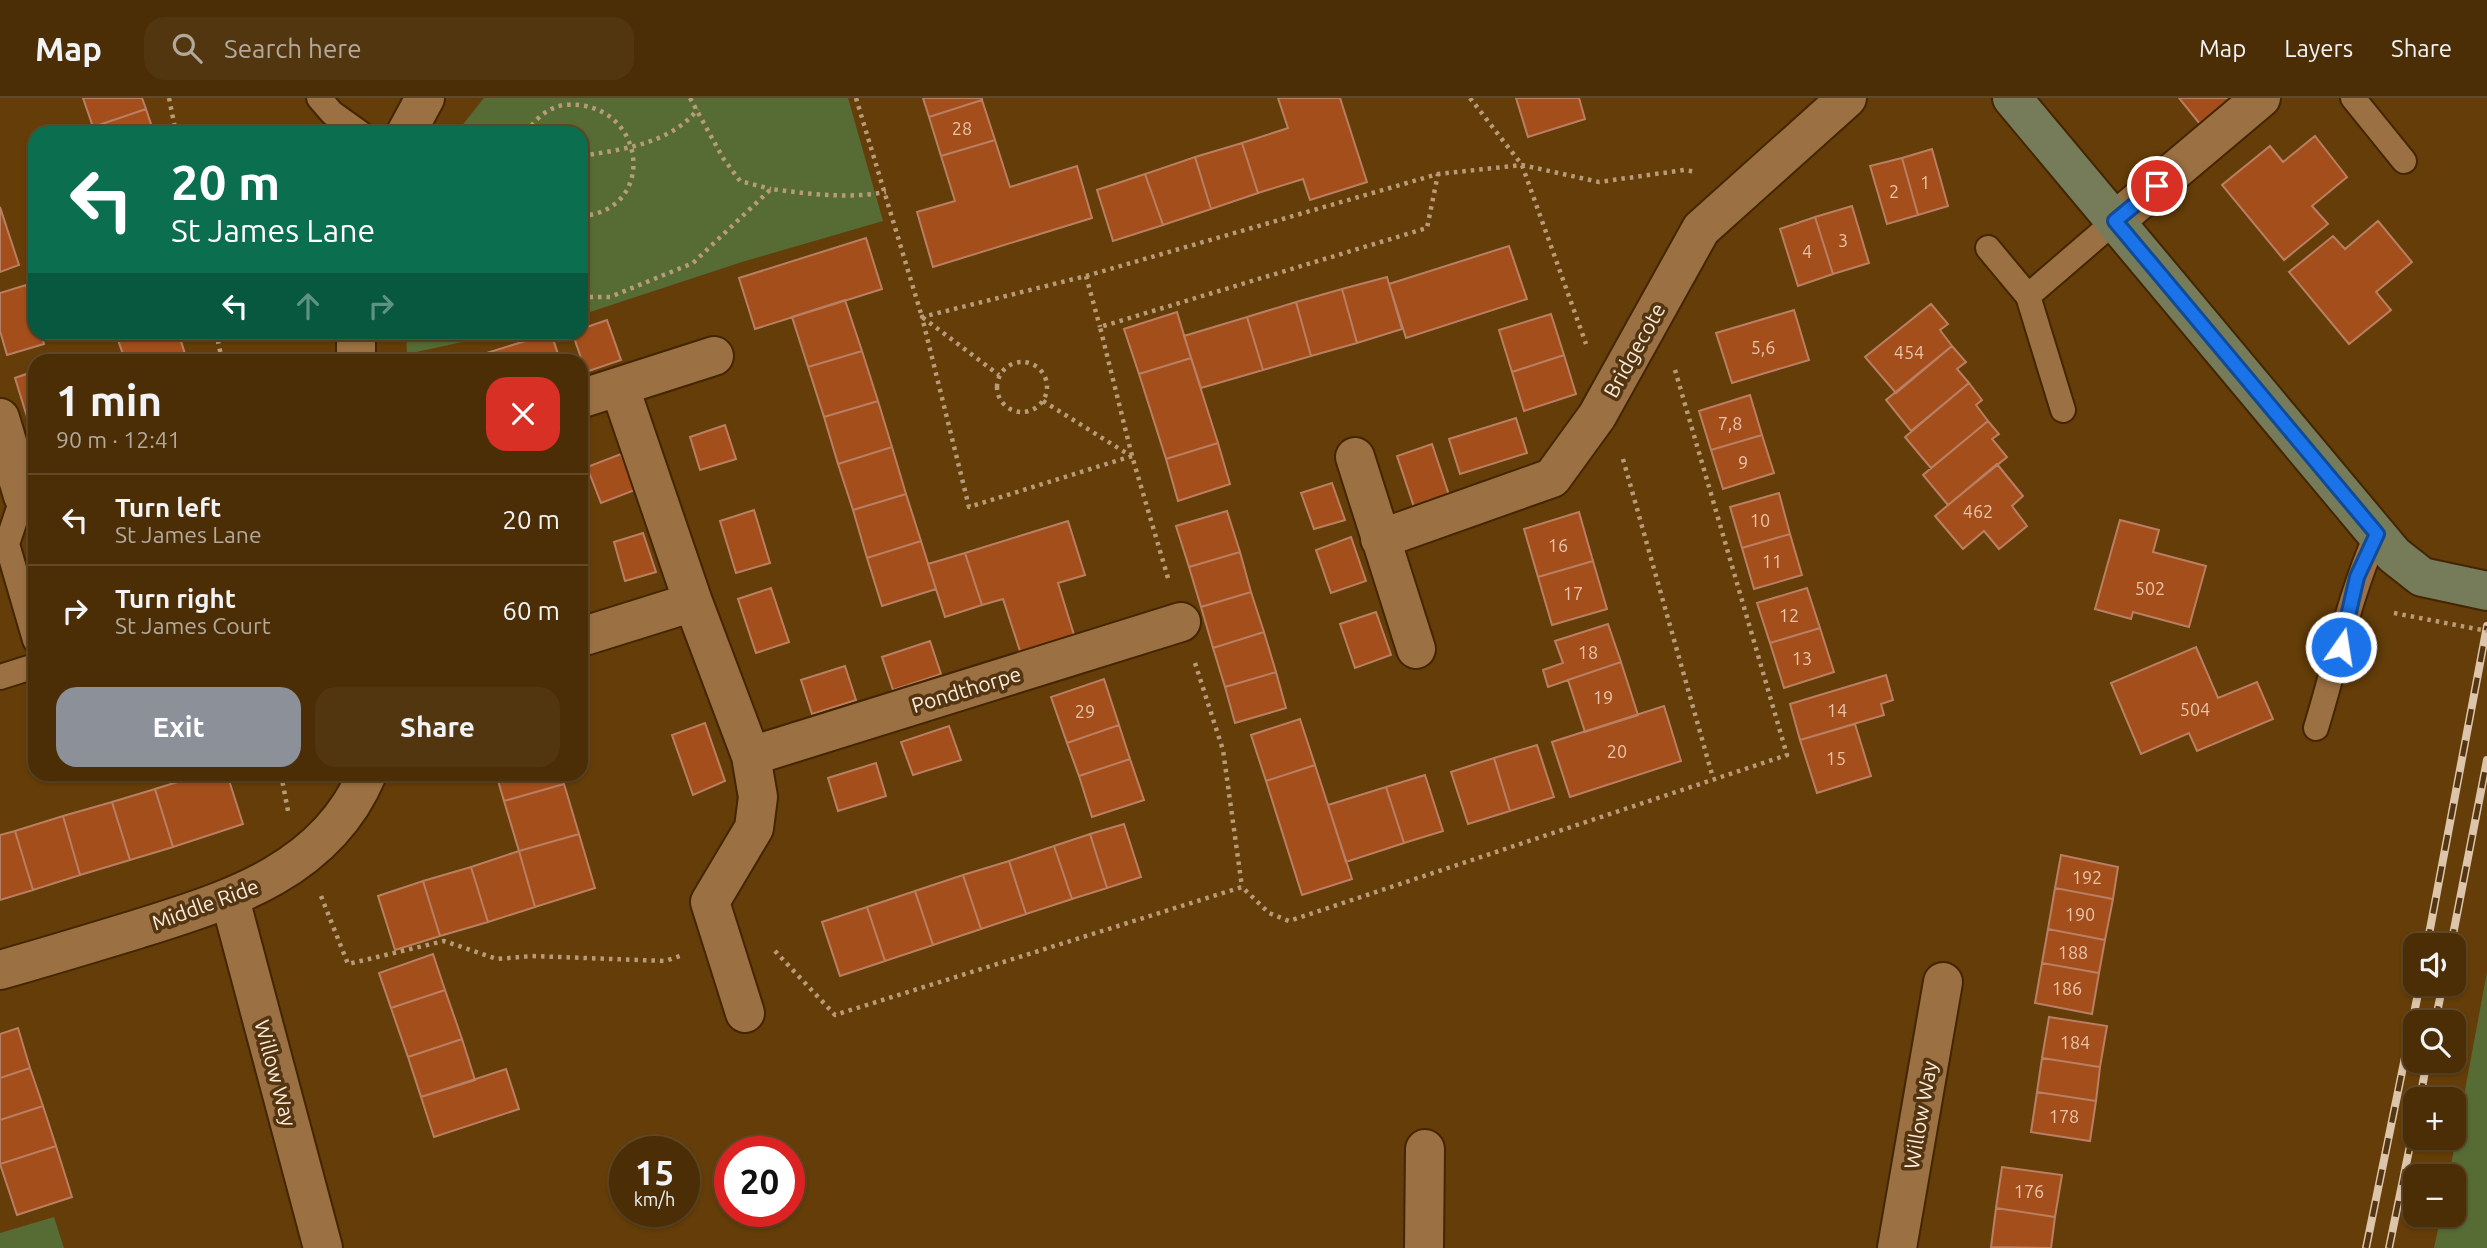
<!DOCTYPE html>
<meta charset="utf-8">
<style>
body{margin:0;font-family:Ubuntu,sans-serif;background:#523610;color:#f1f3f6;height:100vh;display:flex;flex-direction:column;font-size:26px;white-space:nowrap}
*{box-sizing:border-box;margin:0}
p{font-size:23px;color:#b2a89b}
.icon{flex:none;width:38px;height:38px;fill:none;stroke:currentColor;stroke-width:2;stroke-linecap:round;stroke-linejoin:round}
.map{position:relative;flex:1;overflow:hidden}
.details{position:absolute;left:28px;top:256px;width:560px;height:427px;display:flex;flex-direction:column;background:#4b2e06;border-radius:21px;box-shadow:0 2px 5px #0004,0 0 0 2px #624a28}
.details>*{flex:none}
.banner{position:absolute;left:28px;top:28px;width:560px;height:214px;border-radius:21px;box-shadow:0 2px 5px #0004,0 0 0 2px #624a28;background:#0b6e4f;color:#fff;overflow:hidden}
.controls{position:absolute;left:2403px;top:835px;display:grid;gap:14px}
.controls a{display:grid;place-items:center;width:63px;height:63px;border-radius:14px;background:#4b2e06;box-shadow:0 2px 5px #0004,0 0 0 2px #624a28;font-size:35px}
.speed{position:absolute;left:609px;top:1038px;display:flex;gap:14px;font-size:35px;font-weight:700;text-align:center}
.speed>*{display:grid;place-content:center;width:91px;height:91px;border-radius:50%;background:#4b2e06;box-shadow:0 2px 5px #0004,0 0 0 2px #624a28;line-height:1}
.speed small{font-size:18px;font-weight:400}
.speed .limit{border:10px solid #d22;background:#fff;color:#111}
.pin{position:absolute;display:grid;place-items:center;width:60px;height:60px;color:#fff;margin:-30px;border:4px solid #fff;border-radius:50%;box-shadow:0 2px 7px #0007}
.me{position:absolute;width:77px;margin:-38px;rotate:13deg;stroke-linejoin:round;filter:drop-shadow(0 0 5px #0008)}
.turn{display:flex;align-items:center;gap:24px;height:147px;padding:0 28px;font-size:32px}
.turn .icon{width:91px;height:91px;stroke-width:2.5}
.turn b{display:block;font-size:49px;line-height:60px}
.lanes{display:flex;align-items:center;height:66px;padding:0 28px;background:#0003;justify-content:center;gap:35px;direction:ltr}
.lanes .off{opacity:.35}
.round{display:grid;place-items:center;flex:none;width:74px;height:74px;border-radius:21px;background:#523610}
.head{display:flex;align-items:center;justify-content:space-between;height:119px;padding:0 28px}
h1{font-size:42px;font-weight:700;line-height:52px}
.button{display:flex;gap:14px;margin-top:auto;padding:14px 28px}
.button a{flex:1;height:80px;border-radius:21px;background:#8c9099;color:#fff;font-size:28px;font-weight:700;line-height:80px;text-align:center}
.button a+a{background:#523610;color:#f1f3f6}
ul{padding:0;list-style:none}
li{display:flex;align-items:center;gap:21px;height:91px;padding:0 28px;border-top:2px solid #624a28}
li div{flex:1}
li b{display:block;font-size:26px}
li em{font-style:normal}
header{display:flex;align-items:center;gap:42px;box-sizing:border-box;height:98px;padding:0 35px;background:#4b2e06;border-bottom:2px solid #624a28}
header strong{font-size:33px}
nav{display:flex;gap:38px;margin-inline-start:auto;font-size:24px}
.search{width:490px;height:63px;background:#523610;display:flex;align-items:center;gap:18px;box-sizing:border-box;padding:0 24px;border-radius:21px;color:#b2a89b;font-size:26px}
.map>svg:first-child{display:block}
.green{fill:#566c34}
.building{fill:#a44e1b;stroke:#b97f63;stroke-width:2}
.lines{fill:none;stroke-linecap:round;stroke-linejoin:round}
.lane-casing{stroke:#432500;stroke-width:28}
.street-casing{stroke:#432500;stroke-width:42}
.secondary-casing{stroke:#432500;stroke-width:42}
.path{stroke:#b89c79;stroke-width:4.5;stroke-dasharray:3.5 5;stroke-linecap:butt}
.lane{stroke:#9b7042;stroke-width:24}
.street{stroke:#9b7042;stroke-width:38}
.secondary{stroke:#767c59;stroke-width:38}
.rail-casing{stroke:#dcc5ab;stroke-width:8}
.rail{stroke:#533511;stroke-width:5;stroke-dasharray:16;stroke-linecap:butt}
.path-bridge{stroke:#b89c79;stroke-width:4.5;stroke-dasharray:3.5 5;stroke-linecap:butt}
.route-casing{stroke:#114b97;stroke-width:18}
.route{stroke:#1a73e8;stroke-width:12}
.labels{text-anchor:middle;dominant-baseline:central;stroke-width:7;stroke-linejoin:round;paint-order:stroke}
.number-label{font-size:18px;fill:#e8c4a9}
.street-label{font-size:21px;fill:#feebd8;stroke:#533511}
</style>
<header>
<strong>Map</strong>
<div class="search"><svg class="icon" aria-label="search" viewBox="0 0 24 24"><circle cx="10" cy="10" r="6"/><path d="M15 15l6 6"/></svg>Search here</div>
<nav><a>Map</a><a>Layers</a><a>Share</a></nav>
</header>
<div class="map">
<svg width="2487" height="1150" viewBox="0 0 2487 1150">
<rect width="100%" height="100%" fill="#643d08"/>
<!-- green -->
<path class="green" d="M 484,0 L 848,0 L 883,123 L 742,164 L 581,217 L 581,35 L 456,35 Z
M 406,235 L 406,234 L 504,235 L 407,256 Z
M 2487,874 L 2487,1150 L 2434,1150 L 2441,1117 L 2454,1116 L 2454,1078 L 2449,1078 Z
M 54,1119 L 64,1150 L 0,1150 L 0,1135 Z"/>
<!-- building -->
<path class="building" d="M 83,0 L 142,0 L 146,11 L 93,29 Z
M 923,0 L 982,0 L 982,2 L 929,19 Z
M 1278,0 L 1340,0 L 1367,84 L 1310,102 L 1303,81 L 1258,95 L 1242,45 L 1288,30 Z
M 1516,0 L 1579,0 L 1585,21 L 1528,39 Z
M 2179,0 L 2231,0 L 2200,26 Z
M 982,2 L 995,42 L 941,58 L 929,19 Z
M 146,11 L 154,35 L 94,35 L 93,29 Z
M 2315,38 L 2347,79 L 2312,108 L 2328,126 L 2284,162 L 2222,87 L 2270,48 L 2283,64 Z
M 995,42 L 1010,89 L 1077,68 L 1092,120 L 933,169 L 917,114 L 955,103 L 941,58 Z
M 1242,45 L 1258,95 L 1211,111 L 1195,59 Z
M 1932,51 L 1948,108 L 1918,117 L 1902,60 Z
M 1195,59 L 1211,111 L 1163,127 L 1145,76 Z
M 1902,60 L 1918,117 L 1887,126 L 1870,68 Z
M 1145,76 L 1163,127 L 1113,143 L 1097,92 Z
M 1852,108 L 1869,165 L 1833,176 L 1815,119 Z
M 0,109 L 19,167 L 0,174 Z
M 1815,119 L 1833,176 L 1798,188 L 1780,131 Z
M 2378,123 L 2412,164 L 2376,194 L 2391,212 L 2349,246 L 2289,174 L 2333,138 L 2345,151 Z
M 866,140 L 882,191 L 755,231 L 739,180 Z
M 1509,148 L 1527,201 L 1406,240 L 1389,186 Z
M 1387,179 L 1402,231 L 1357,245 L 1342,191 Z
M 26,187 L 35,216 L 35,234 L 41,234 L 44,246 L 7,257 L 0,233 L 0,195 Z
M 1342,191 L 1357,245 L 1311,258 L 1296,204 Z
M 845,202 L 862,253 L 808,269 L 792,219 Z
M 1296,204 L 1311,258 L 1263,272 L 1247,219 Z
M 1931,206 L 1948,226 L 1940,232 L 1952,248 L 1896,295 L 1865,259 Z
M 1794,212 L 1809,262 L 1732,285 L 1716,235 Z
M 1177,214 L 1191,260 L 1139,276 L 1124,231 Z
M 1551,216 L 1564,257 L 1512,274 L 1499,232 Z
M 1247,219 L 1263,272 L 1201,290 L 1184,238 Z
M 607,222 L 621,262 L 586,274 L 572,234 L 581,234 L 581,231 Z
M 140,234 L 178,234 L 187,262 L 125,262 L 118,242 Z
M 551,235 L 560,262 L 464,262 Z
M 1952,248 L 1966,264 L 1957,271 L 1969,285 L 1911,333 L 1886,302 Z
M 862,253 L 878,303 L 824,319 L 808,269 Z
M 1564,257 L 1576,296 L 1524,313 L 1512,274 Z
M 1191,260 L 1218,345 L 1166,361 L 1139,276 Z
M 35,273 L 35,334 L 32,335 L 15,280 Z
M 1969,285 L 1982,302 L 1976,307 L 1988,323 L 1931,370 L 1905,339 Z
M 1750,297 L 1762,337 L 1711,352 L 1699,313 Z
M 878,303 L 892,349 L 838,366 L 824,319 Z
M 1516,320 L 1527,355 L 1460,376 L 1449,341 Z
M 1988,323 L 1999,336 L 1992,341 L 2007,359 L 1948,407 L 1923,377 Z
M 725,327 L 736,361 L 700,372 L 690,339 Z
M 1762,337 L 1774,375 L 1723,391 L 1711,352 Z
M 1218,345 L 1230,386 L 1178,403 L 1166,361 Z
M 1432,346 L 1450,400 L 1415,412 L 1397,358 Z
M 892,349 L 906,396 L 853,412 L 838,366 Z
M 621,356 L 635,392 L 601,405 L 587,369 Z
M 1997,366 L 2023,398 L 2012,408 L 2027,428 L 1999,451 L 1984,433 L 1963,451 L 1935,418 Z
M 1332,385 L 1345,422 L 1314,431 L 1301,395 Z
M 1779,395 L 1790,436 L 1742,450 L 1730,409 Z
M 906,396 L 921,443 L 867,460 L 853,412 Z
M 754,412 L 770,465 L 736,475 L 720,423 Z
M 1227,413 L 1240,454 L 1189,469 L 1176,428 Z
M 1579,414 L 1593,463 L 1538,479 L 1524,431 Z
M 2120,422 L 2159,432 L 2153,454 L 2206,468 L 2189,529 L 2133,514 L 2131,521 L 2095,511 Z
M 1068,423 L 1085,477 L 1058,485 L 1075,540 L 1021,556 L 1003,501 L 982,507 L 965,455 Z
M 643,435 L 656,474 L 625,483 L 614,444 Z
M 1790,436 L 1802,477 L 1754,491 L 1742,450 Z
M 1351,439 L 1366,483 L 1331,495 L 1316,452 Z
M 921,443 L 936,491 L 882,508 L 867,460 Z
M 1240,454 L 1251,494 L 1201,509 L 1189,469 Z
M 965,455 L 982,507 L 945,519 L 928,466 Z
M 1593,463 L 1607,511 L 1552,527 L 1538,479 Z
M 771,490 L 789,544 L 756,555 L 738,501 Z
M 1807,490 L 1820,530 L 1770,545 L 1757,505 Z
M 1251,494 L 1264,534 L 1213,550 L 1201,509 Z
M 1376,514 L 1391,557 L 1355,570 L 1340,526 Z
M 1608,526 L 1621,564 L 1548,589 L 1543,572 L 1563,565 L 1555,543 Z
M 1820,530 L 1834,574 L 1784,590 L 1770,545 Z
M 1264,534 L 1276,574 L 1225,589 L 1213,550 Z
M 930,543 L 941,576 L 893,592 L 882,559 Z
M 2196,549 L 2218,600 L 2257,584 L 2273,621 L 2197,653 L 2189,635 L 2141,656 L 2111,585 Z
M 1621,564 L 1638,617 L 1585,634 L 1568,582 Z
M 845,568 L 856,602 L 812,616 L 801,582 Z
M 1276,574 L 1286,610 L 1235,625 L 1225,589 Z
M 1886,577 L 1893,602 L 1881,606 L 1884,617 L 1800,642 L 1790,606 Z
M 1104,581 L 1119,627 L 1067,645 L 1051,599 Z
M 1664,608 L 1681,663 L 1570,699 L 1552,644 Z
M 1300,621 L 1315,667 L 1266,683 L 1251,637 Z
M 705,625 L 725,683 L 693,697 L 672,637 Z
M 1855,626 L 1871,678 L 1817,695 L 1800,642 Z
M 1119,627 L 1130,661 L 1079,678 L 1067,645 Z
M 949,628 L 961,662 L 913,677 L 901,644 Z
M 1537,647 L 1554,699 L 1510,713 L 1494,660 Z
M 1494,660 L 1510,713 L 1468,726 L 1451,674 Z
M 1130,661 L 1144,702 L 1092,719 L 1079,678 Z
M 876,665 L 886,698 L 838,713 L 828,680 Z
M 1315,667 L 1352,781 L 1302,797 L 1266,683 Z
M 203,676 L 227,676 L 243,726 L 173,749 L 155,691 Z
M 496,676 L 561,676 L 564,686 L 504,703 Z
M 1425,677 L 1443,733 L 1404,745 L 1386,689 Z
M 564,686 L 579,736 L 519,753 L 504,703 Z
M 1386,689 L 1404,745 L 1346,764 L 1328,707 Z
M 155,691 L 173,749 L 130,762 L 112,704 Z
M 112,704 L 130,762 L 80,777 L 63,718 Z
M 63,718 L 80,777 L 33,792 L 15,733 Z
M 1124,726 L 1141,779 L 1107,790 L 1090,736 Z
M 15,733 L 33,792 L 0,802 L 0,737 Z
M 579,736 L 595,790 L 535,809 L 519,753 Z
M 1090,736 L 1107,790 L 1072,801 L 1054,748 Z
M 1054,748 L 1072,801 L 1026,816 L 1009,763 Z
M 519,753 L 535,809 L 488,824 L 471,769 Z
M 2061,757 L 2118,769 L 2113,801 L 2055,790 Z
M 1009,763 L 1026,816 L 981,831 L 963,777 Z
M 471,769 L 488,824 L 440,838 L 423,783 Z
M 963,777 L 981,831 L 933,847 L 915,793 Z
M 423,783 L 440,838 L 395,852 L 378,798 Z
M 2055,790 L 2113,801 L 2105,842 L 2048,831 Z
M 915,793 L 933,847 L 885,863 L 867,809 Z
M 867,809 L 885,863 L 840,878 L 822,824 Z
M 2048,831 L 2105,842 L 2099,875 L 2042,865 Z
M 433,856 L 445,892 L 391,910 L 379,875 Z
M 2042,865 L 2099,875 L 2092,916 L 2035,905 Z
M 445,892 L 462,941 L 408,959 L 391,910 Z
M 2049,919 L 2107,928 L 2100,969 L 2042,960 Z
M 18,930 L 30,970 L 0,980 L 0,936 Z
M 462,941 L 475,982 L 421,999 L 408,959 Z
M 2042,960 L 2100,969 L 2096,1003 L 2037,994 Z
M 30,970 L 43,1008 L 0,1022 L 0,980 Z
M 506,971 L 519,1011 L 434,1039 L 421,999 Z
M 2037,994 L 2096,1003 L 2090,1043 L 2031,1034 Z
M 43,1008 L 56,1048 L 0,1066 L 0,1022 Z
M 56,1048 L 72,1099 L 17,1117 L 0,1066 Z
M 2002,1069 L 2062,1077 L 2055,1119 L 1996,1110 Z
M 1996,1110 L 2055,1119 L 2051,1150 L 1991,1149 Z"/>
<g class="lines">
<!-- lane casing -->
<g class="lane-casing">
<path id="lane" d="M 319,0 L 332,15 L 360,35
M 2353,0 L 2404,63
M 1988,150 L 2028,198
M 2063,312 L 2028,198 L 2115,123
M 23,398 L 7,446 L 35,542
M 0,579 L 35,568
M 2316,630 C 2336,565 2349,498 2377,436"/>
</g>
<!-- street casing -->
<g class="street-casing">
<path id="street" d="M 406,35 L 425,0
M 2115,123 L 2261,0
M 356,262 L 356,234
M 620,290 L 693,504 L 751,658 L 758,699 L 754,730 L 710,804 L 745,915
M 583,300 L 714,258
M 0,320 L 23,398 L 35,394
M 1355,359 L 1416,551
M 1380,441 L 1552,380 L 1597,318 L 1701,131 L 1847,0
M 581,539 L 693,504
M 751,658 L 1181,524
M 230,801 L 323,1150
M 0,872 C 46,859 92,845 138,831 C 230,802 326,773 367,676
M 1424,1150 L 1425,1051
M 1897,1150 L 1943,884"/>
</g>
<!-- secondary casing -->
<g class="secondary-casing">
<path id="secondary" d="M 2012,0 L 2394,457 L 2422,479 L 2487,493"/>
</g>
<!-- path -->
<path class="path" d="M 169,0 L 176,35
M 690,0 L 723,60 L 740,83 L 771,91
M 856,0 L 922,219 L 999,277
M 1470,0 L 1522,67 L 1586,246
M 527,35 C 534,21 549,9 564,7 C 646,0 660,113 581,118
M 581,78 L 587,57 C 627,51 672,44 698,11
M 1086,178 L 1100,229
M 581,199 L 610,199 L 693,165 L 771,91 C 810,96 847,101 886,94
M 216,234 L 222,262
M997 289a25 25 0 1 1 50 0a25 25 0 1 1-50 0Z
M 1043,303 L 1131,358
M 1132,358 L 969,409 L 922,219 L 1086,178 L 1438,76 L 1522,67 L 1599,84 L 1684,72 L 1697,74
M 1623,361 L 1713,680
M 1168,480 L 1132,358 L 1100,229 L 1427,130 L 1438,76
M 1195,565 L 1223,652 L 1242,789
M 281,676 L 288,713
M 321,798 L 348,866 L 444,843 L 497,861 L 532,858 L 665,863 L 680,858
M 775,853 L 835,917 L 1242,789 L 1269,815 L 1289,823 L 1787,657 L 1675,272"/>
<!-- lane -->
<use href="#lane" class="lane"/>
<!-- street -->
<use href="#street" class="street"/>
<!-- secondary -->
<use href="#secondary" class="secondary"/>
<!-- rail casing -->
<g class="rail-casing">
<path id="rail" d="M 2427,847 L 2487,528
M 2451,847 L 2487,662
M 2435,924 L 2443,886
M 2420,1001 L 2427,962
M 2366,1150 L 2420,886
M 2389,1150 L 2415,1023"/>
</g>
<!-- rail -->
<use href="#rail" class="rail"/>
<!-- path-bridge -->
<path class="path-bridge" d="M 2394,515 L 2487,533"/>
</g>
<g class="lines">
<!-- route casing -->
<g class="route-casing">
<path id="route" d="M 2157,88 L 2115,123 L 2377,436 L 2357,479 L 2341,549"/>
</g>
<!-- route -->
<use href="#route" class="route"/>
</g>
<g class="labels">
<!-- number labels -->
<g class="number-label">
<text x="962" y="30">28</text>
<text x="1925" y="84">1</text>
<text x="1894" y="93">2</text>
<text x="1843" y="142">3</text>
<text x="1807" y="153">4</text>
<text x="1763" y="249">5,6</text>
<text x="1909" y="254">454</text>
<text x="1730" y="325">7,8</text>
<text x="1743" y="364">9</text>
<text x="1978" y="413">462</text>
<text x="1760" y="422">10</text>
<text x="1558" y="447">16</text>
<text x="1772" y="463">11</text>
<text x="2150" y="490">502</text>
<text x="1573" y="495">17</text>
<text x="1789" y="517">12</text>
<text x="1588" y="554">18</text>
<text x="1802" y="560">13</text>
<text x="1603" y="599">19</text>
<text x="2195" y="611">504</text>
<text x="1837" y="612">14</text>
<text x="1085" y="613">29</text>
<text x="1617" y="653">20</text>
<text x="1836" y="660">15</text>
<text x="2087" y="779">192</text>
<text x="2080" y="816">190</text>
<text x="2073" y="854">188</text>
<text x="2067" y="890">186</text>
<text x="2075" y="944">184</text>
<text x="2064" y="1018">178</text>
<text x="2029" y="1093">176</text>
</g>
<!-- street labels -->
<g class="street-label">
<text transform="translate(1634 252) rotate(-61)">Bridgecote</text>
<text transform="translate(966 591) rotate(-17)">Pondthorpe</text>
<text transform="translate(205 806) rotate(-20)">Middle Ride</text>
<text transform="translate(276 975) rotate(75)">Willow Way</text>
<text transform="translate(1920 1017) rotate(-80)">Willow Way</text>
</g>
</g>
</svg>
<div class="controls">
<a><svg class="icon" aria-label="sound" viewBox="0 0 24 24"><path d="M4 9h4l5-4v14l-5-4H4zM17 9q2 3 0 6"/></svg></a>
<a><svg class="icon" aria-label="search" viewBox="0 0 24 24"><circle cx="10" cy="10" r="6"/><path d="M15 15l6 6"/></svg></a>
<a>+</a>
<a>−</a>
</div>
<div class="speed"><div>15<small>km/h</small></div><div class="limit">20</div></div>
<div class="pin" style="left:2157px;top:88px;background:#d93025"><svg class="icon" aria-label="arrive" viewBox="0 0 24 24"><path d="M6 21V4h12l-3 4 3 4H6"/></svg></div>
<svg class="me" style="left:2341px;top:549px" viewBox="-20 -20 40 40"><circle r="17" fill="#1a73e8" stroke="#fff" stroke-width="3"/><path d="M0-11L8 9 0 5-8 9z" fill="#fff"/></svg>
<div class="banner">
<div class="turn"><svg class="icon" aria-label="left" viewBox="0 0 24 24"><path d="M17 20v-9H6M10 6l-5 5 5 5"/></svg><div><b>20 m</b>St James Lane</div></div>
<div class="lanes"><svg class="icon" aria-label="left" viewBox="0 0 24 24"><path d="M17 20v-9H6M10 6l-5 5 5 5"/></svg><svg class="icon off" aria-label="ahead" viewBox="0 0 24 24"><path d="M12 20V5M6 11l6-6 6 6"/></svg><svg class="icon off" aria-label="right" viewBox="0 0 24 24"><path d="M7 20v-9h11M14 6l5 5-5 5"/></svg></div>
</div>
<section class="details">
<div class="head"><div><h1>1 min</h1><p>90 m · 12:41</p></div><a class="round" style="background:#d93025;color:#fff"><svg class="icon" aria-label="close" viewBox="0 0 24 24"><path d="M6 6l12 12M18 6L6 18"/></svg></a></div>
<ul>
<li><svg class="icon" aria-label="left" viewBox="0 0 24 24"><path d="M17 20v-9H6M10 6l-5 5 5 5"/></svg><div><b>Turn left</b><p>St James Lane</p></div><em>20 m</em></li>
<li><svg class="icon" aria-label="right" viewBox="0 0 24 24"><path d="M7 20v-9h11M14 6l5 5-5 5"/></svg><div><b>Turn right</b><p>St James Court</p></div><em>60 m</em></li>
</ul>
<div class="button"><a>Exit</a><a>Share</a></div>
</section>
</div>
